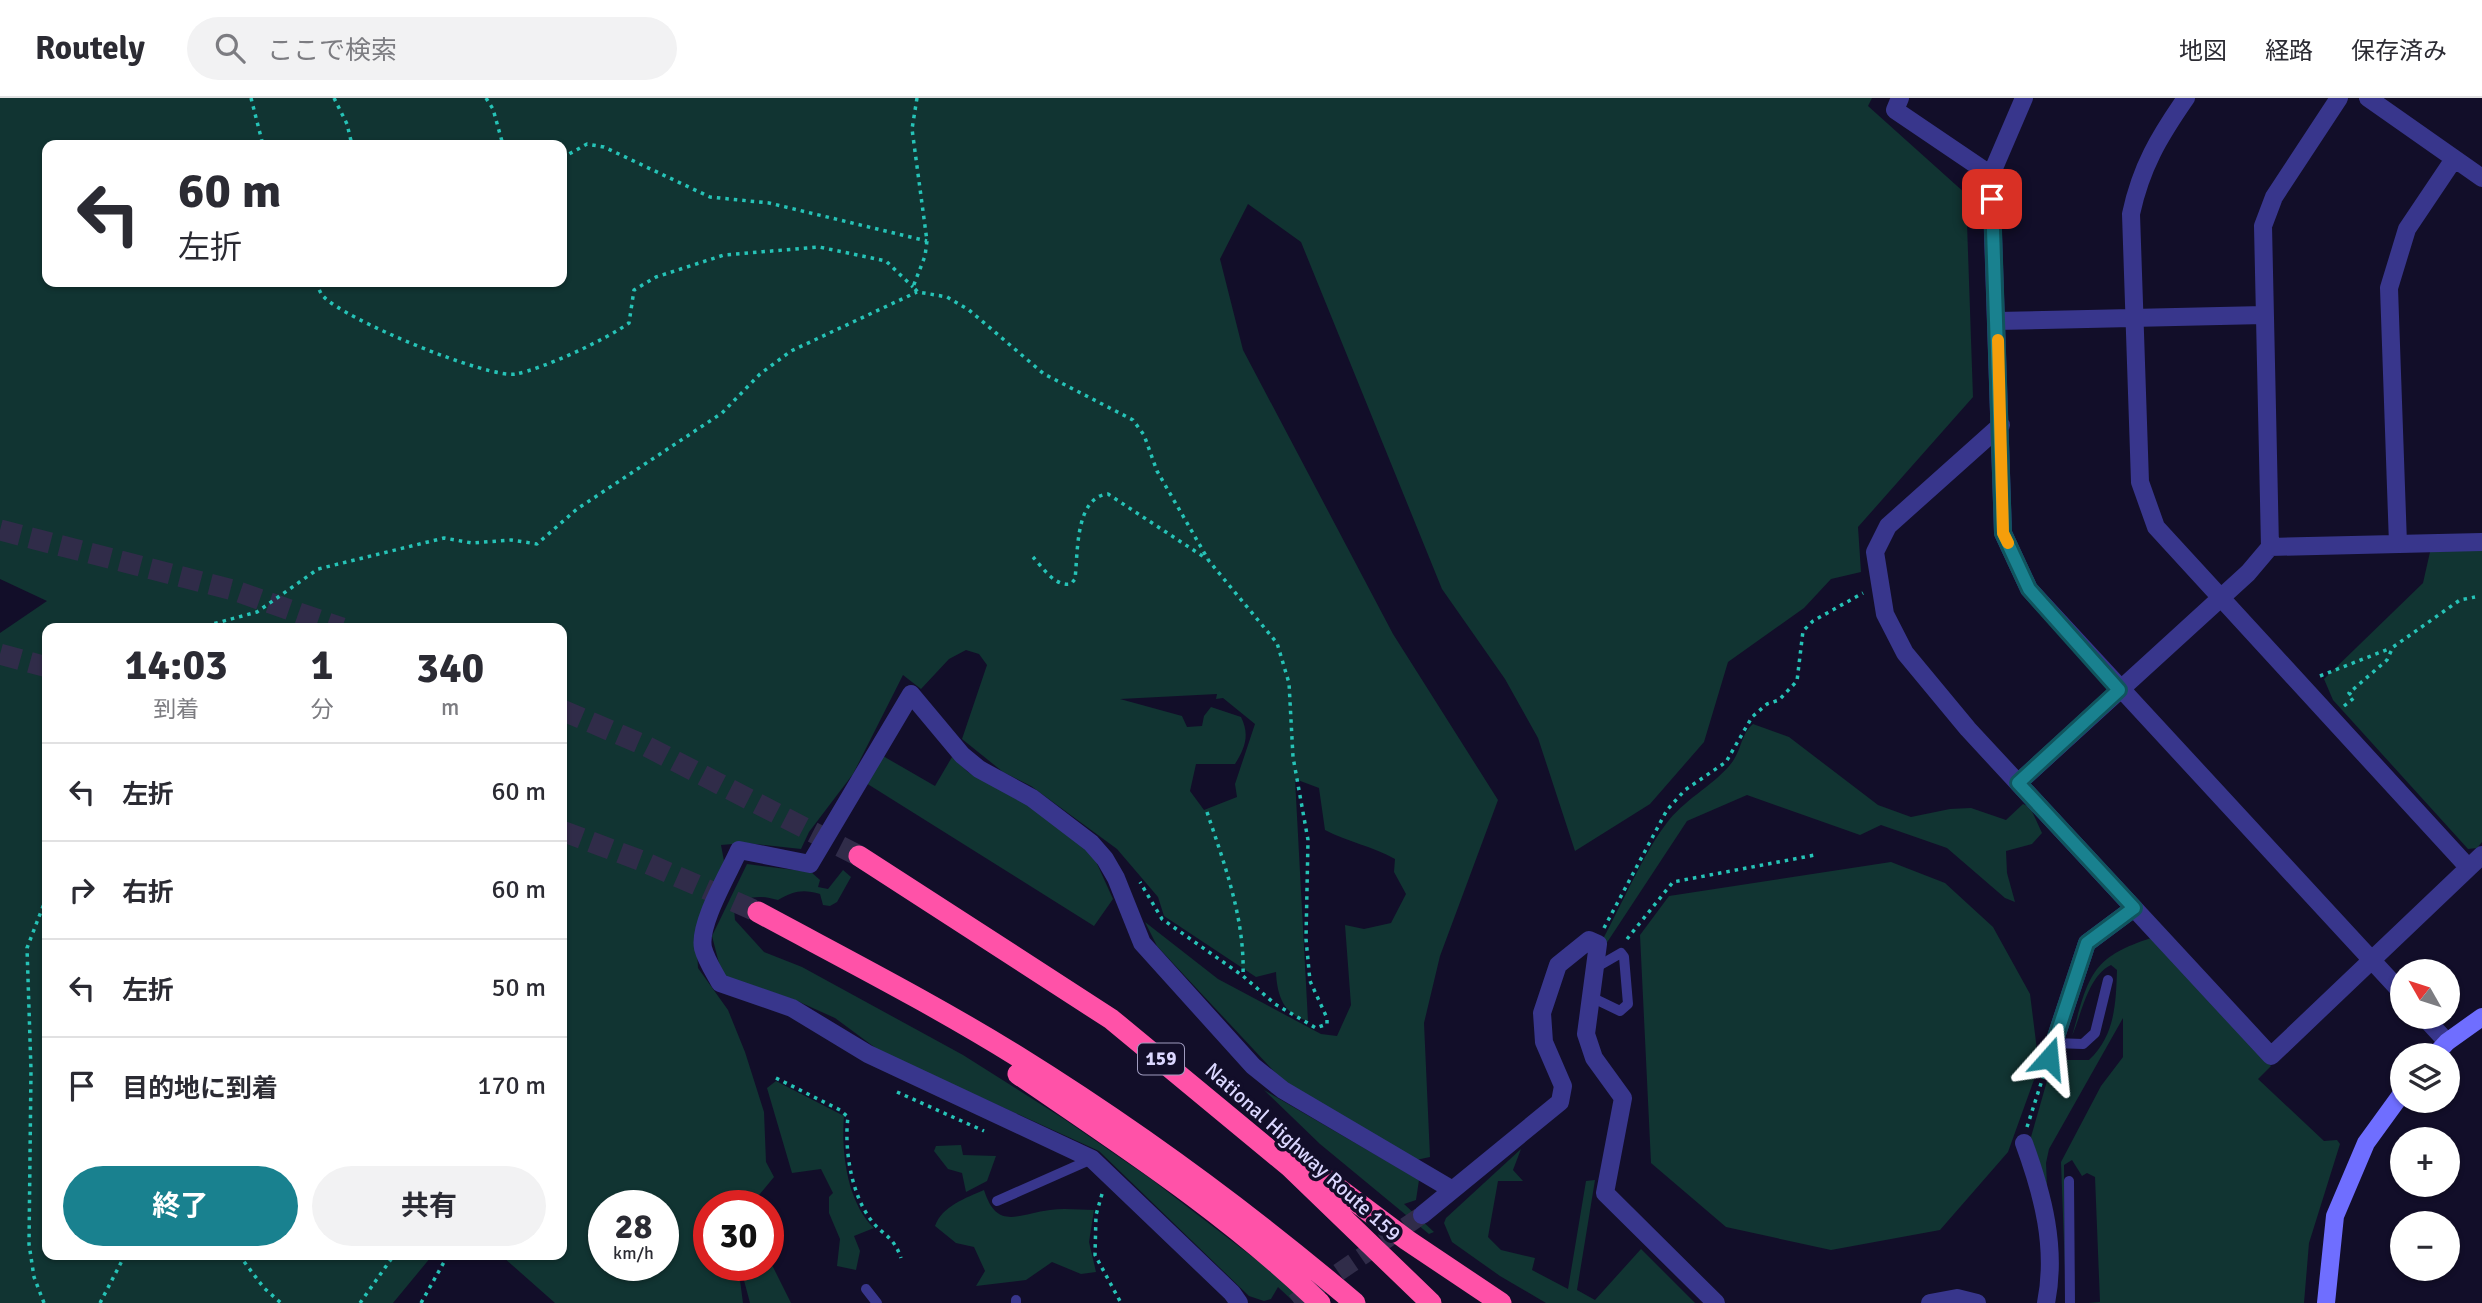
<!DOCTYPE html>
<html lang="ja">
<meta charset="utf-8">
<style>
body{margin:0;font-family:Signika,"Noto Sans JP",sans-serif;background:#f2f2f3;color:#2b2b33;height:100vh;display:flex;flex-direction:column;font-size:26px;white-space:nowrap}
*{box-sizing:border-box;margin:0}
p{font-size:23px;color:#7c7c81}
.icon{flex:none;width:38px;height:38px;fill:none;stroke:currentColor;stroke-width:2;stroke-linecap:round;stroke-linejoin:round}
.map{position:relative;flex:1;overflow:hidden}
.side{position:absolute;left:42px;top:525px;width:525px;height:637px;display:flex;flex-direction:column;background:#fff;border-radius:14px;box-shadow:0 2px 5px #0004}
.side>*{flex:none}
.top-card{position:absolute;left:42px;top:42px;width:525px;height:147px;border-radius:14px;box-shadow:0 2px 5px #0004;background:#fff;color:#2b2b33;overflow:hidden}
.needle{width:46px;rotate:309deg}
.buttons{position:absolute;left:2390px;top:861px;display:grid;gap:14px}
.buttons a{display:grid;place-items:center;width:70px;height:70px;border-radius:50%;background:#fff;box-shadow:0 2px 5px #0004;font-size:35px}
.speed{position:absolute;left:588px;top:1092px;display:flex;gap:14px;font-size:35px;font-weight:700;text-align:center}
.speed>*{display:grid;place-content:center;width:91px;height:91px;border-radius:50%;background:#fff;box-shadow:0 2px 5px #0004;line-height:1}
.speed small{font-size:18px;font-weight:400}
.speed .limit{border:10px solid #d22;background:#fff;color:#111}
.pin{position:absolute;display:grid;place-items:center;width:60px;height:60px;color:#fff;margin:-30px;border-radius:14px;box-shadow:0 4px 10px #0006}
.me{position:absolute;width:77px;margin:-38px;rotate:18deg;stroke-linejoin:round;filter:drop-shadow(0 0 5px #0008)}
.turn{display:flex;align-items:center;gap:24px;height:147px;padding:0 21px;font-size:32px}
.turn .icon{width:91px;height:91px;stroke-width:2.5}
.turn b{display:block;font-size:49px;line-height:60px}
.eta{display:flex;justify-content:space-evenly;align-items:center;height:119px;text-align:center}
.eta b{font-size:42px;font-weight:700;line-height:49px}
.primary-button{display:flex;gap:14px;margin-top:auto;padding:14px 21px}
.primary-button a{flex:1;height:80px;border-radius:42px;background:#19818f;color:#fff;font-size:28px;font-weight:700;line-height:80px;text-align:center}
.primary-button a+a{background:#f2f2f3;color:#2b2b33}
ul{padding:0;list-style:none}
li{display:flex;align-items:center;gap:21px;height:98px;padding:0 21px;border-top:2px solid #e1e1e2}
li div{flex:1}
li b{display:block;font-size:26px}
li em{font-style:normal}
header{display:flex;align-items:center;gap:42px;box-sizing:border-box;height:98px;padding:0 35px;background:#fff;border-bottom:2px solid #e1e1e2}
header strong{font-size:33px}
nav{display:flex;gap:38px;margin-inline-start:auto;font-size:24px}
.search{width:490px;height:63px;background:#f2f2f3;display:flex;align-items:center;gap:18px;box-sizing:border-box;padding:0 24px;border-radius:38px;color:#7c7c81;font-size:26px}
.map>svg:first-child{display:block}
.green{fill:#113432;fill-rule:evenodd}
.lines{fill:none;stroke-linecap:round;stroke-linejoin:round}
.street-tunnel{stroke:#302c49;stroke-width:18;stroke-dasharray:18 9;stroke-linecap:butt}
.highway-tunnel{stroke:#302c49;stroke-width:21;stroke-dasharray:21 10;stroke-linecap:butt}
.path{stroke:#26c3b7;stroke-width:3.5;stroke-dasharray:3.5 5;stroke-linecap:butt}
.lane{stroke:#38368c;stroke-width:10}
.street{stroke:#38368c;stroke-width:18}
.secondary{stroke:#6f6eff;stroke-width:18}
.highway{stroke:#ff52a8;stroke-width:21}
.route-casing{stroke:#10545d;stroke-width:18}
.route{stroke:#19818f;stroke-width:12}
.slow{stroke:#f59e0b;stroke-width:12}
.labels{text-anchor:middle;dominant-baseline:central;stroke-width:7;stroke-linejoin:round;paint-order:stroke}
.shield{fill:#120e29;stroke:#9f9bbf;stroke-width:2}
.shield-label{font-size:19px;font-weight:bold;fill:#dbd7ff}
.street-label{font-size:21px;fill:#dbd7ff;stroke:#120e29}
</style>
<header>
<strong>Routely</strong>
<div class="search"><svg class="icon" aria-label="search" viewBox="0 0 24 24"><circle cx="10" cy="10" r="6"/><path d="M15 15l6 6"/></svg>ここで検索</div>
<nav><a>地図</a><a>経路</a><a>保存済み</a></nav>
</header>
<div class="map">
<svg width="2482" height="1205" viewBox="0 0 2482 1205">
<rect width="100%" height="100%" fill="#120e29"/>
<!-- green -->
<path class="green" d="M 0,0 L 1872,0 L 1868,8 L 1966,96 L 1973,299 L 1858,429 L 1861,474 L 1831,481 L 1804,510 L 1728,564 L 1704,644 L 1650,706 L 1575,753 L 1538,640 L 1505,581 L 1442,491 L 1301,144 L 1248,106 L 1220,161 L 1243,252 L 1393,536 L 1498,702 L 1440,858 L 1424,925 L 1430,1059 L 1416,1062 L 1283,983 L 1157,848 L 1145,824 L 1218,881 L 1321,936 L 1337,938 L 1351,907 L 1345,827 L 1364,831 L 1391,825 L 1406,796 L 1394,774 L 1395,761 C 1372,748 1348,744 1325,732 L 1319,690 L 1295,681 L 1308,923 C 1284,917 1277,898 1276,874 L 1256,879 L 1164,818 L 1158,799 L 1117,751 L 1031,688 L 1003,674 L 962,641 L 987,567 L 979,556 L 966,552 L 949,561 L 921,591 L 903,577 L 853,676 L 809,734 L 801,751 L 745,745 L 721,747 L 724,763 L 696,833 L 698,870 L 728,912 L 745,954 L 764,1014 L 766,1064 L 774,1079 L 750,1108 L 709,1108 L 709,1167 L 738,1167 L 743,1205 L 555,1205 L 503,1159 L 431,1159 L 393,1205 L 0,1205 L 0,535 L 47,503 L 0,481 ZM 47,47 L 562,47 L 562,184 L 47,184 ZM 47,530 L 562,530 L 562,1157 L 47,1157 ZM 1217,596 L 1216,601 L 1223,600 L 1255,626 L 1235,686 L 1237,699 L 1204,712 L 1190,693 L 1196,666 L 1235,666 C 1245,650 1250,637 1241,619 L 1211,609 L 1204,618 L 1202,628 L 1187,629 L 1182,618 L 1120,601 ZM 604,1108 L 663,1108 L 663,1167 L 604,1167 Z
M 2482,451 L 2482,744 L 2477,750 L 2468,751 L 2333,602 L 2324,581 L 2423,485 L 2430,454 Z
M 1753,626 L 1789,639 L 1878,707 L 1911,719 L 1950,711 L 1971,710 L 2006,722 L 2023,706 L 2030,709 L 2042,735 L 2032,746 L 2006,753 L 2007,775 L 2015,804 L 2005,800 L 1947,750 L 1881,727 L 1860,737 L 1747,697 L 1687,723 L 1606,846 L 1603,841 C 1622,806 1645,752 1669,722 C 1688,699 1717,685 1733,663 C 1742,650 1741,636 1753,626 Z
M 883,658 L 935,688 L 952,659 L 968,674 L 1042,715 L 1094,759 L 1113,801 L 1094,828 L 866,685 Z
M 1891,764 L 1945,785 L 1993,829 L 2030,896 L 2039,968 L 2008,1054 L 1940,1132 L 1831,1152 L 1726,1129 L 1651,1065 L 1640,837 L 1669,798 Z
M 747,766 L 811,774 L 820,782 L 818,789 L 828,791 L 843,772 L 851,779 L 837,804 L 830,808 L 823,807 L 820,796 C 803,791 793,793 778,802 C 759,797 749,797 734,810 L 735,822 L 764,854 L 802,869 L 963,957 L 1064,1021 L 1151,1081 L 1288,1186 L 1306,1205 L 1295,1205 L 1278,1189 L 1271,1201 L 1264,1203 L 1249,1198 L 1099,1053 L 881,954 L 835,920 L 795,902 L 722,877 L 712,838 Z
M 2151,840 L 2271,968 L 2258,981 L 2324,1043 L 2337,1042 L 2340,1046 L 2309,1145 L 2304,1205 L 2088,1205 L 2100,1204 L 2095,1079 L 2087,1075 L 2082,1078 L 2072,1062 L 2064,1067 L 2065,1173 L 2061,1064 L 2101,988 L 2123,959 L 2123,920 L 2049,1051 L 2046,1065 L 2047,1088 L 2031,1039 L 2053,962 L 2089,962 C 2115,938 2116,905 2117,872 L 2111,867 C 2088,878 2082,915 2072,938 C 2089,878 2090,860 2151,840 Z
M 776,983 L 844,1018 C 841,1054 847,1104 874,1130 L 854,1138 L 860,1153 L 856,1172 L 837,1168 L 840,1141 L 829,1115 L 829,1099 L 833,1095 L 821,1071 L 792,1075 L 767,990 Z
M 1264,992 L 1419,1082 L 1416,1102 L 1404,1106 L 1434,1134 L 1429,1136 L 1320,1046 Z
M 961,1047 L 963,1057 L 996,1058 L 987,1083 L 966,1094 L 962,1075 L 948,1071 L 934,1053 L 936,1048 Z
M 1521,1051 L 1513,1072 L 1523,1083 L 1498,1083 L 1488,1139 L 1501,1152 L 1535,1160 L 1532,1172 L 1568,1191 L 1586,1083 L 1595,1082 L 1577,1192 L 1595,1202 L 1641,1151 L 1695,1205 L 1546,1205 L 1500,1178 L 1452,1144 L 1444,1125 L 1446,1120 Z
M 984,1092 C 997,1133 1018,1116 1050,1112 C 1064,1110 1080,1112 1094,1112 L 1089,1144 L 1096,1174 L 1081,1176 L 1052,1164 L 1026,1182 L 976,1188 L 985,1173 L 974,1149 L 956,1145 L 935,1128 C 942,1108 966,1100 984,1092 Z
M 768,1160 L 769,1161 L 791,1205 L 750,1205 L 741,1171 L 743,1167 L 768,1167 Z"/>
<g class="lines">
<!-- street-tunnel -->
<path class="street-tunnel" d="M 1294,1205 L 1422,1117"/>
<!-- highway-tunnel -->
<path class="highway-tunnel" d="M 0,432 L 233,492 L 342,530
M 0,556 L 47,569
M 562,612 L 646,648 L 859,758
M 562,733 L 642,763 L 758,814"/>
<!-- path -->
<path class="path" d="M 251,0 L 263,47
M 334,0 L 347,26 L 352,47
M 486,0 L 493,11 L 503,47
M 917,0 L 912,31 L 927,143 L 925,158 L 913,189 L 918,194 L 947,199 L 969,212 L 1044,276 L 1133,322 L 1144,337 L 1157,373 L 1209,463 L 1277,545 L 1289,585 L 1293,659 L 1308,742 L 1306,841 L 1310,883 L 1327,920 L 1327,926 L 1316,930 L 1275,906 L 1243,878 L 1162,821 L 1140,784
M 562,60 L 587,46 L 604,49 L 710,99 L 769,105 L 927,143
M 316,184 C 318,188 320,195 323,198 C 343,221 488,281 516,276 C 545,270 605,242 629,225 L 634,192 L 656,179 L 724,157 L 819,149 L 886,163 L 913,189
M 1033,459 C 1043,470 1055,489 1071,486 L 1075,481 C 1078,455 1075,399 1108,396 L 1207,461
M 198,530 L 257,514 L 318,471 L 444,440 L 472,445 L 511,442 L 537,446 L 577,411 L 722,315 L 760,276 L 791,253 L 917,194
M 2320,578 L 2391,550
M 2344,608 L 2354,600 L 2349,595 L 2387,562 L 2393,549 L 2460,502 L 2475,499
M 1207,714 C 1225,768 1245,821 1243,878
M 1604,830 L 1667,712 L 1685,692 L 1726,664 L 1752,619 L 1767,606 L 1779,602 L 1797,583 L 1803,533 L 1813,523 L 1863,495
M 1627,841 L 1673,784 L 1815,757
M 776,980 L 840,1012 L 848,1019 C 844,1050 851,1096 871,1122 C 883,1138 893,1137 901,1160
M 897,994 L 984,1033
M 2027,1029 L 2044,976
M 1102,1096 L 1096,1117 L 1095,1157 L 1121,1205
M 239,1157 L 264,1190 L 281,1205
M 44,1205 L 34,1179 L 29,1146 L 31,972 L 27,850 L 47,798
M 100,1205 L 125,1157
M 360,1205 L 394,1157
M 421,1205 L 448,1157"/>
<!-- lane -->
<path class="lane" d="M 1591,899 L 1620,913 L 1628,906 L 1624,859 L 1621,855 L 1595,870
M 2054,945 L 2083,946 L 2095,935 L 2108,882
M 2069,1083 L 2070,1205
M 997,1103 L 1092,1061
M 866,1191 L 877,1205
M 1016,1202 L 1016,1205"/>
<!-- street -->
<path class="street" d="M 1900,0 L 1895,12 L 1991,77
M 2024,0 L 1991,77 L 2003,435 L 2029,491 L 2403,896
M 2186,0 C 2159,39 2141,69 2131,116 L 2140,384 L 2156,429 L 2468,769
M 2368,0 L 2482,80
M 1997,223 L 2264,217
M 2001,327 L 1888,428 L 1875,454 L 1885,516 L 1905,555 L 1968,631 L 2271,958 L 2482,757
M 2398,446 L 2389,190 L 2407,131 L 2454,61
M 2270,449 L 2482,444
M 2018,685 L 2248,475 L 2270,449 L 2263,128 L 2274,99 L 2339,0
M 2424,919 L 2447,944
M 2049,960 L 2087,845 L 2134,810
M 2024,1045 C 2043,1097 2057,1150 2046,1205
M 1422,1117 L 1560,1004 L 1563,988 L 1544,944 L 1542,915 L 1558,867 L 1589,842 L 1598,846 L 1586,936 L 1594,960 L 1623,1000 L 1605,1095 L 1716,1205
M 1239,1205 L 1232,1195 L 1092,1061 L 868,956 L 792,910 L 720,885 C 714,874 706,862 703,850 C 698,826 729,775 739,752 L 810,766 L 911,596 L 962,657 L 979,671 L 1032,700 L 1091,745 L 1105,761 L 1116,780 L 1142,845 L 1253,968 L 1283,992 L 1451,1091
M 1930,1205 L 1957,1200 L 1977,1205"/>
<!-- secondary -->
<path class="secondary" d="M 2435,957 L 2447,944 L 2482,919
M 2326,1205 L 2335,1118 L 2366,1045 L 2403,994"/>
<!-- highway -->
<path class="highway" d="M 859,758 L 1111,921 L 1290,1069 L 1431,1205
M 758,814 C 845,861 933,906 1017,958 C 1136,1032 1249,1115 1355,1205
M 1018,976 C 1123,1048 1228,1116 1320,1205
M 1295,1058 L 1407,1142 L 1501,1205"/>
</g>
<g class="lines">
<!-- route casing -->
<g class="route-casing">
<path id="route" d="M 1992,101 L 2003,435 L 2029,491 L 2119,592 L 2018,685 L 2134,810 L 2087,845 L 2049,960"/>
</g>
<!-- route -->
<use href="#route" class="route"/>
<!-- slow -->
<path class="slow" d="M 1998,242 L 2003,435 L 2008,445"/>
</g>
<g class="labels">
<!-- shield labels -->
<rect class="shield" x="1138" y="945.5" width="46" height="31" rx="5"/>
<g class="shield-label">
<text x="1161" y="961">159</text>
</g>
<!-- street labels -->
<g class="street-label">
<text transform="translate(1303 1054) rotate(42)">National Highway Route 159</text>
</g>
</g>
</svg>
<div class="buttons">
<a><svg class="needle" viewBox="-14 -14 28 28"><path d="M0-13l5 13h-10z" fill="#e53935"/><path d="M0 13l5-13h-10z" fill="#7c7c81"/></svg></a>
<a><svg class="icon" aria-label="layers" viewBox="0 0 24 24"><path d="M12 4l9 5-9 5-9-5zM3 14l9 5 9-5"/></svg></a>
<a>+</a>
<a>−</a>
</div>
<div class="speed"><div>28<small>km/h</small></div><div class="limit">30</div></div>
<div class="pin" style="left:1992px;top:101px;background:#d93025"><svg class="icon" aria-label="arrive" viewBox="0 0 24 24"><path d="M6 21V4h12l-3 4 3 4H6"/></svg></div>
<svg class="me" style="left:2049px;top:960px" viewBox="-20 -20 40 40"><path d="M0-17L14 15 0 8-14 15z" fill="#19818f" stroke="#fff" stroke-width="4"/></svg>
<div class="top-card">
<div class="turn"><svg class="icon" aria-label="left" viewBox="0 0 24 24"><path d="M17 20v-9H6M10 6l-5 5 5 5"/></svg><div><b>60 m</b>左折</div></div>
</div>
<section class="side">
<div class="eta">
<div><b>14:03</b><p>到着</p></div>
<div><b>1</b><p>分</p></div>
<div><b>340</b><p>m</p></div>
</div>
<ul>
<li><svg class="icon" aria-label="left" viewBox="0 0 24 24"><path d="M17 20v-9H6M10 6l-5 5 5 5"/></svg><div><b>左折</b></div><em>60 m</em></li>
<li><svg class="icon" aria-label="right" viewBox="0 0 24 24"><path d="M7 20v-9h11M14 6l5 5-5 5"/></svg><div><b>右折</b></div><em>60 m</em></li>
<li><svg class="icon" aria-label="left" viewBox="0 0 24 24"><path d="M17 20v-9H6M10 6l-5 5 5 5"/></svg><div><b>左折</b></div><em>50 m</em></li>
<li><svg class="icon" aria-label="arrive" viewBox="0 0 24 24"><path d="M6 21V4h12l-3 4 3 4H6"/></svg><div><b>目的地に到着</b></div><em>170 m</em></li>
</ul>
<div class="primary-button"><a>終了</a><a>共有</a></div>
</section>
</div>
